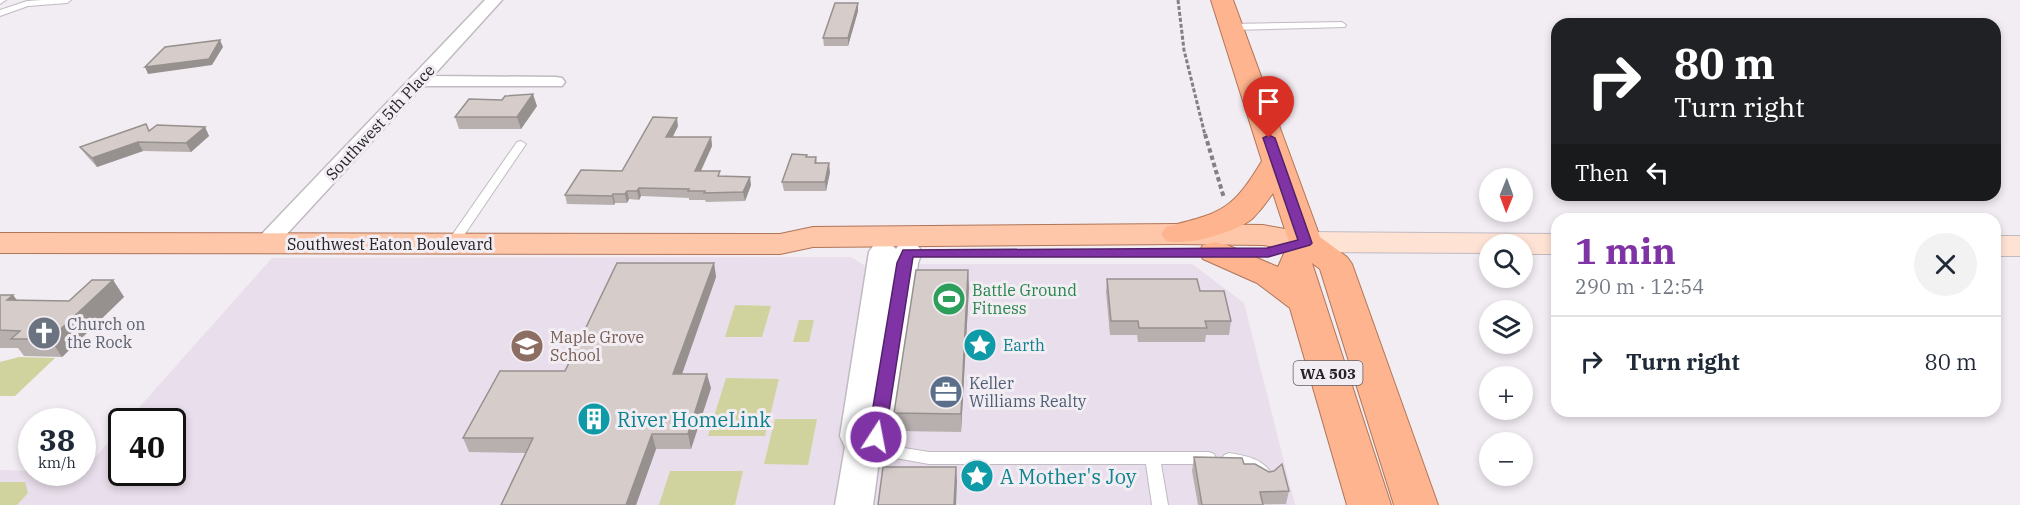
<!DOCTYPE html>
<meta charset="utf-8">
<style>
body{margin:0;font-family:"IBM Plex Serif",serif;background:#f2f2f3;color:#1f2937;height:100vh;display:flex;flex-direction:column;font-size:22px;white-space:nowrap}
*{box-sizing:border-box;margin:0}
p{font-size:20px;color:#747a83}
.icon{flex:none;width:33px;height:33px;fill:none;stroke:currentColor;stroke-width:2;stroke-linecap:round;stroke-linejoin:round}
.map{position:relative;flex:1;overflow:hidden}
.side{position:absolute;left:1551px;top:213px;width:450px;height:204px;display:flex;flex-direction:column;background:#fff;border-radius:18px;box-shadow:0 3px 9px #0003}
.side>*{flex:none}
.guide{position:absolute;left:1551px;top:18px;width:450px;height:183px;border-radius:18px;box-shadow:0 3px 9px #0003;background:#202124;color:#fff;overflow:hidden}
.needle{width:39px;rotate:181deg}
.controls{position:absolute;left:1479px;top:168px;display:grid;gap:12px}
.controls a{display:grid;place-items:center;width:54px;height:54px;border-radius:50%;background:#fff;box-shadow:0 3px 9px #0003;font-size:30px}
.speed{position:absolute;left:18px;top:408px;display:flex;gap:12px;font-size:30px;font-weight:700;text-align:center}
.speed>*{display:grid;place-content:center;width:78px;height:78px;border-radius:50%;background:#fff;box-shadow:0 3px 9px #0003;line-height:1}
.speed small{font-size:15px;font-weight:400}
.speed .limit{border:3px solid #111;border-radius:9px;background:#fff;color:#111}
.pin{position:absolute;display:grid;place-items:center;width:51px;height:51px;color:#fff;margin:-62px -26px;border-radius:50% 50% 50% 0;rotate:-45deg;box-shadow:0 0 6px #0007}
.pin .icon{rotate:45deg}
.me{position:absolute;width:66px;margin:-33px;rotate:11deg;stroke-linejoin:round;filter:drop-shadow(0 0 4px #0008)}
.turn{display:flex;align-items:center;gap:21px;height:126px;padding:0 24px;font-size:27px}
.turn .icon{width:78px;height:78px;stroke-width:2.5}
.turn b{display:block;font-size:42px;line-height:51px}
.then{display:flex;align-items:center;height:57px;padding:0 24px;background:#0003;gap:12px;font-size:22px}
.round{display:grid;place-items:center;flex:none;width:63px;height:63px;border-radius:32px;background:#f2f2f3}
.headline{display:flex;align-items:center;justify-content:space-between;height:102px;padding:0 24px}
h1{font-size:36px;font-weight:700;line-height:45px;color:#7f33a4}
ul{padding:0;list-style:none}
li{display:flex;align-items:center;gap:18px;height:90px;padding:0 24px;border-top:2px solid #e0e1e3}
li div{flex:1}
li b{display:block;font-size:22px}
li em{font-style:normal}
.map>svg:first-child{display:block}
.built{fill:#e9deeb}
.green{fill:#d0d39d}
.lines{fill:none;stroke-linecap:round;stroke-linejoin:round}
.service-casing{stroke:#c0bac1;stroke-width:2}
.minor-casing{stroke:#c0bac1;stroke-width:3}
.tertiary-casing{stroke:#c0bac1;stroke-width:3}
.secondary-casing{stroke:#c0bac1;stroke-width:2}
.primary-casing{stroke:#b17557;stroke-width:2}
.trunk-casing{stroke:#b17557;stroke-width:2}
.path-far1{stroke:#837f84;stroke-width:3;stroke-dasharray:4 2;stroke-linecap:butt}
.path{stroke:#837f84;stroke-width:4;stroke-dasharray:4.5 3;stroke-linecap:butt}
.service{fill:#fff;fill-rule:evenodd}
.minor{fill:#fff;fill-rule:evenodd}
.tertiary{fill:#fff;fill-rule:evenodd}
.secondary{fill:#fee3d5;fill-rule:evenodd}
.primary{fill:#fec7aa;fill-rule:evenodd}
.trunk{fill:#feb48e;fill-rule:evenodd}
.wall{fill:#b8b0af}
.shaded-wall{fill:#96908e}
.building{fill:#d6cdcb;stroke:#96908e;stroke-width:1.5}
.route{fill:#7f33a4;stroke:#53216b;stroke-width:1.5}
.labels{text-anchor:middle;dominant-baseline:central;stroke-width:6;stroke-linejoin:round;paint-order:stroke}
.shield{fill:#f2ecf3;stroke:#625f64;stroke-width:1.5}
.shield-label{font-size:15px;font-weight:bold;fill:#252326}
.street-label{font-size:16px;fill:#252326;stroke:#f2ecf3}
.leisure-label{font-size:16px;fill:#27864d;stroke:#f2ecf3;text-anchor:start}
.worship-label{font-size:16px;fill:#5b616d;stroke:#f2ecf3;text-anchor:start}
.education-label{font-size:16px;fill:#785e54;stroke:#f2ecf3;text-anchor:start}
.culture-label{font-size:16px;fill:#0d838f;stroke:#f2ecf3;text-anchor:start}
.service-label{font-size:16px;fill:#4e5e75;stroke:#f2ecf3;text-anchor:start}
.near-culture-label{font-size:20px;fill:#0d838f;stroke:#f2ecf3;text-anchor:start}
</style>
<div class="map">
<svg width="2020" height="505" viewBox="0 0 2020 505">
<rect width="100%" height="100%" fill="#f2ecf3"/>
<!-- built -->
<path class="built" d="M 851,257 L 873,271 L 834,505 L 0,505 L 0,470 L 82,472 L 121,428 L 122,472 L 172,472 L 172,422 L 127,421 L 272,258 Z
M 915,264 L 1192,264 L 1244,303 L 1295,505 L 870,505 L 875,469 L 893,426 Z"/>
<!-- green -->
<path class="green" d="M 735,305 L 771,306 L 762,337 L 725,337 Z
M 799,320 L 814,320 L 809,342 L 793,342 Z
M 19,357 L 55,358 L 15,396 L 0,396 L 0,362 Z
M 726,378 L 779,379 L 765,436 L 708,436 Z
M 775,419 L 817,419 L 808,465 L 764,464 Z
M 670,471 L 743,471 L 735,505 L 659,505 Z
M 0,482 L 25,482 L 28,493 L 17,505 L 0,505 Z"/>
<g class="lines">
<!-- service casing -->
<g class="service-casing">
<path id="service" d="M 0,0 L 6,0 L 0,4 Z
M 42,0 L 71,0 L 67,3 L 28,6 L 0,16 L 0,10 L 27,1 Z
M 1342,22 L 1346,25 L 1345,27 L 1231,30 L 1227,27 L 1231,24 Z
M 521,141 L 526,144 L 456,247 L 448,247 L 446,244 L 448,241 L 517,142 Z
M 867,442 L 929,452 L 1209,452 L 1214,454 L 1216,458 L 1214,462 L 1209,464 L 1161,464 L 1168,505 L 1152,505 L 1146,464 L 929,464 L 862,452 L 860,448 L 862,444 Z
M 1229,453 C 1246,456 1262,458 1272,474 L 1269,478 C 1257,482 1254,470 1243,467 C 1237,465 1230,465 1224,463 L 1222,459 L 1224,455 Z"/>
</g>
<!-- minor casing -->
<g class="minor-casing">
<path id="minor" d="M 485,0 L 502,0 L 433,76 L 556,77 L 562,78 L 565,82 L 562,86 L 423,86 L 273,249 L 265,251 L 257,249 L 254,244 L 257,239 Z"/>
</g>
<!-- tertiary casing -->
<g class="tertiary-casing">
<path id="tertiary" d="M 883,243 L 893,246 L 896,249 L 898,246 L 908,243 L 918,246 L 922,252 L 918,263 L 893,437 L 888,446 L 880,453 L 873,505 L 835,505 L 845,447 L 840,436 L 869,252 L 873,246 Z"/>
</g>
<!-- secondary casing -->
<g class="secondary-casing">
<path id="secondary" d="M 1305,232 L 1557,234 L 1557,254 L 1522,254 L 1522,244 L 1490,244 L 1490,253 L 1305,252 L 1293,249 L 1289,242 L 1293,235 Z
M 1995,236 L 2020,236 L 2020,256 L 1995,256 Z"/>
</g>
<!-- primary casing -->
<g class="primary-casing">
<path id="primary" d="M 1177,224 L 1263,225 L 1317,235 L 1321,242 L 1317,249 L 1305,252 L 1263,245 L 1177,244 L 813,247 L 780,254 L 0,253 L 0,233 L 780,234 L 813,227 Z"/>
</g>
<!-- trunk casing -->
<g class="trunk-casing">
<path id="trunk" d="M 1211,0 L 1233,0 L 1320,237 L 1347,257 L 1352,264 L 1438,505 L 1394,505 L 1320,269 L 1312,263 L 1391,505 L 1347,505 L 1290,308 L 1257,283 L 1203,259 L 1199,252 L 1203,245 L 1215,242 L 1227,245 L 1278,267 L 1289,242 L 1273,193 C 1267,202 1260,211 1252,219 C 1234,233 1187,246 1166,241 L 1161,234 L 1166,227 C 1221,213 1232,211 1262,161 Z"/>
</g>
<!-- path-far1 -->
<path class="path-far1" d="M 1178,0 L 1184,50 L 1205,135"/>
<!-- path -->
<path class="path" d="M 1205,134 L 1224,198"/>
<!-- service -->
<use href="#service" class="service"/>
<!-- minor -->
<use href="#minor" class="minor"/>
<!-- tertiary -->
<use href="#tertiary" class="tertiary"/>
<!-- secondary -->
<use href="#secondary" class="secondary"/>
<!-- primary -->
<use href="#primary" class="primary"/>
<!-- trunk -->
<use href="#trunk" class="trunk"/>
</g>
<!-- wall -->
<path class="wall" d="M 858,3 L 858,11 L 848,46 L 824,46 L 823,38 Z
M 537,106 L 521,129 L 459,129 L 455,117 Z
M 678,126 L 673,137 L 711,137 L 712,146 L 701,171 L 721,176 L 751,185 L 745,201 L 706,202 L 705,200 L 689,200 L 689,198 L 641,196 L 639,200 L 629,199 L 627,203 L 615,203 L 614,205 L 567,204 L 565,195 L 622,171 Z
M 205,127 L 209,136 L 191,152 L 143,151 L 97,167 L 86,155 L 80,147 L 150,131 Z
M 807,155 L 807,157 L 816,157 L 817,163 L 830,172 L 826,191 L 784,191 L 782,182 Z
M 714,263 L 716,277 L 682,374 L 711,388 L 691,449 L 656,449 L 636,505 L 501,505 L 526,453 L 469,452 L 463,438 L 565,371 Z
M 1107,279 L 1200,291 L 1231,321 L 1229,335 L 1206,335 L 1205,342 L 1138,342 L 1137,335 L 1110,335 L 1106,292 Z
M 113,280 L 124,297 L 62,357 L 24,356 L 18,348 L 0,348 L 0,295 L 13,295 L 17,300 L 69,301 Z
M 969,287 L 961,432 L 896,431 L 894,413 Z
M 1194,457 L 1289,491 L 1286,504 L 1198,505 L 1192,471 Z"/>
<!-- shaded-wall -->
<path class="shaded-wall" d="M 858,3 L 858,11 L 848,46 L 848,38 Z
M 220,40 L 223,47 L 212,65 L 148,74 L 145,67 Z
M 533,94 L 537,106 L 521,129 L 517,117 Z
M 677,118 L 678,126 L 668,145 L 666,137 Z
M 205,127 L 209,136 L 191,152 L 186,143 Z
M 711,137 L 712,146 L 697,179 L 695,171 Z
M 138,142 L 143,151 L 97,167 L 92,158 Z
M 829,163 L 830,172 L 826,191 L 825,182 Z
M 750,177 L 751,185 L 745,201 L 743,192 Z
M 639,188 L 641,196 L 639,200 L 637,191 Z
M 627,191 L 629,199 L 627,203 L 625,194 Z
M 613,194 L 615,203 L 614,205 L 612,196 Z
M 714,263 L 716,277 L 677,388 L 673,374 Z
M 968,270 L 969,287 L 961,432 L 961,414 Z
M 113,280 L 124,297 L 62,357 L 50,339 Z
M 13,295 L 25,312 L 7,300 Z
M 707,374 L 711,388 L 691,449 L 688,434 Z
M 652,434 L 656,449 L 636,505 L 626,505 Z
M 956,467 L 957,481 L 956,505 L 954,505 Z"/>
<!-- building -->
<path class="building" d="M 835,3 L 858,3 L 848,38 L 823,38 Z
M 220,40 L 209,59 L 145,67 L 165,47 Z
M 533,94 L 517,117 L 455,117 L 469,99 L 502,100 L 505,96 Z
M 653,117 L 677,118 L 666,137 L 711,137 L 695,171 L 720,171 L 718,176 L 750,177 L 743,192 L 704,193 L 705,191 L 688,191 L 689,189 L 639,188 L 637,191 L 627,191 L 625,194 L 613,194 L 612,196 L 565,195 L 581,170 L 622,171 Z
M 146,124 L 149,131 L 157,125 L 205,127 L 186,143 L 138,142 L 92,158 L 80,147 Z
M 792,154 L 807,155 L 806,157 L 816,157 L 815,163 L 829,163 L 825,182 L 782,182 Z
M 617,263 L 714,263 L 673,374 L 707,374 L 688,434 L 652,434 L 626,505 L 501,505 L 533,438 L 463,438 L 500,371 L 565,371 Z
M 916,270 L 968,270 L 961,414 L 894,413 Z
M 1107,279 L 1197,279 L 1200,291 L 1224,291 L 1231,321 L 1205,321 L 1207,328 L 1139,328 L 1138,321 L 1111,321 Z
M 92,280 L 113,280 L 50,339 L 11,339 L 20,331 L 0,330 L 0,295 L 13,295 L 7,300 L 69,301 Z
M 1194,457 L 1242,458 L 1244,464 L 1255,464 L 1269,472 L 1274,471 L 1282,464 L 1289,491 L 1260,492 L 1263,505 L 1202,505 Z
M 883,467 L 956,467 L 954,505 L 878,505 Z"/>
<!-- route -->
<path class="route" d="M 1269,135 L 1275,138 L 1312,243 L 1310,245 L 1268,257 L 913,257 L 885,437 L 882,441 L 870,441 L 868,437 L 897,263 L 903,250 L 1267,248 L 1298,240 L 1263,138 Z"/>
<!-- icons -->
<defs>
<g id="stadium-disc" transform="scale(1.725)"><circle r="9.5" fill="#2e9e5b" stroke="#f2ecf3"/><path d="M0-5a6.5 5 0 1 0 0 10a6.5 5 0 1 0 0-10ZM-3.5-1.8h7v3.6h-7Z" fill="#fff"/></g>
<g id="church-disc" transform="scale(1.725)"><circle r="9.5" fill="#6b7280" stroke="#f2ecf3"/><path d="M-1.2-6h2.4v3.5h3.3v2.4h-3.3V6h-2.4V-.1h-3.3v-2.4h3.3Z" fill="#fff"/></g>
<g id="sight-disc" transform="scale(1.725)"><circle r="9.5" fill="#0f9aa8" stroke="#f2ecf3"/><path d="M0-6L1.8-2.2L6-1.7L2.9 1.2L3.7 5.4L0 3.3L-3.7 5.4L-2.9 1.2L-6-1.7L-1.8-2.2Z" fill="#fff"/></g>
<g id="school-disc" transform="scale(1.725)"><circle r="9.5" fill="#8d6e63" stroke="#f2ecf3"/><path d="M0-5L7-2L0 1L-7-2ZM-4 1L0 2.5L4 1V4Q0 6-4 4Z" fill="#fff"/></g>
<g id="office-disc" transform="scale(1.725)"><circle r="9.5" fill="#5c6f8a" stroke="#f2ecf3"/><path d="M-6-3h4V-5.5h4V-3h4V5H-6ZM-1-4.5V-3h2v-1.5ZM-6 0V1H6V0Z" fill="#fff"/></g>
<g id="building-disc" transform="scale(1.725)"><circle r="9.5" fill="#0f9aa8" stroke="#f2ecf3"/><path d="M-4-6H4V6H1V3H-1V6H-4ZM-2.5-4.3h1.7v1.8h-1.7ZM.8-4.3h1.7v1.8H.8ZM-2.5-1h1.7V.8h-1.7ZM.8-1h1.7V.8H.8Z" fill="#fff"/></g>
</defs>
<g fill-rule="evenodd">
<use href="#stadium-disc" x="949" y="299"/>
<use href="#church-disc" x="44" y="333"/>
<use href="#sight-disc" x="980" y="345"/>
<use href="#school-disc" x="527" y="346"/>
<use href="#office-disc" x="946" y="392"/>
<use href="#building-disc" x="594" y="419"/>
<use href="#sight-disc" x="977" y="476"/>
</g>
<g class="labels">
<!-- shield labels -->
<rect class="shield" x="1293.5" y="361" width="69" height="24" rx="4.5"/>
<g class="shield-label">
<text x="1328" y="373">WA 503</text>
</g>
<!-- street labels -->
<g class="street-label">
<text transform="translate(380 122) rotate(-47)">Southwest 5th Place</text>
<text x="390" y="244">Southwest Eaton Boulevard</text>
</g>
<!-- leisure labels -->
<g class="leisure-label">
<text x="972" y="290">Battle Ground<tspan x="972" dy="18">Fitness</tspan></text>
</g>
<!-- worship labels -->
<g class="worship-label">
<text x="67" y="324">Church on<tspan x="67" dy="18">the Rock</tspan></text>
</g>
<!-- education labels -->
<g class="education-label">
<text x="550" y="337">Maple Grove<tspan x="550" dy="18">School</tspan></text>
</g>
<!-- culture labels -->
<g class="culture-label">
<text x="1003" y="345">Earth</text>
</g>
<!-- service labels -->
<g class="service-label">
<text x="969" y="383">Keller<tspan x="969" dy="18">Williams Realty</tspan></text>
</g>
<!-- near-culture labels -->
<g class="near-culture-label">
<text x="617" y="419">River HomeLink</text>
<text x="1000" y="476">A Mother's Joy</text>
</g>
</g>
</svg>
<div class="controls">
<a><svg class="needle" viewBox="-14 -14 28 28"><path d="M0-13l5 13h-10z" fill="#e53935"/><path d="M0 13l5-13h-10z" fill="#747a83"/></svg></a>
<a><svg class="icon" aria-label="search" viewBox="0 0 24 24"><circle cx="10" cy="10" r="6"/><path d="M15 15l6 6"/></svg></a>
<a><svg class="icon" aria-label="layers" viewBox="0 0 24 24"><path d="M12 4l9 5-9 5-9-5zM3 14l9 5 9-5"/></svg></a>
<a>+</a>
<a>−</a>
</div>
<div class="speed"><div>38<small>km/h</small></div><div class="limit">40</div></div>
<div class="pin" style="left:1269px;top:138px;background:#d93025"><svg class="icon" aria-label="arrive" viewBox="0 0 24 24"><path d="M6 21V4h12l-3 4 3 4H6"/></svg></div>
<svg class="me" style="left:876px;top:437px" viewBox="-20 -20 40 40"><circle r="17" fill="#7f33a4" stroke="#fff" stroke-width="3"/><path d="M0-11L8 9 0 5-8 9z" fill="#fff"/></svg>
<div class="guide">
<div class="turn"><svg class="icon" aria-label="right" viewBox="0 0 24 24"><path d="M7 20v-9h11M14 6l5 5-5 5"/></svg><div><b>80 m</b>Turn right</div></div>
<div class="then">Then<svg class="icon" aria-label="left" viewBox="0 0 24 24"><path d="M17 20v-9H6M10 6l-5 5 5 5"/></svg></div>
</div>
<section class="side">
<div class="headline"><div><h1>1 min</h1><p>290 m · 12:54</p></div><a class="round"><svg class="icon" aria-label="close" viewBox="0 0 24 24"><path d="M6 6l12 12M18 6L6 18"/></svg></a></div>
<ul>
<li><svg class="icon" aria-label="right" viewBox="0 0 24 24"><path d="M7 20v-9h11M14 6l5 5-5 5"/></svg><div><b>Turn right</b></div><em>80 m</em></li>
</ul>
</section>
</div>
